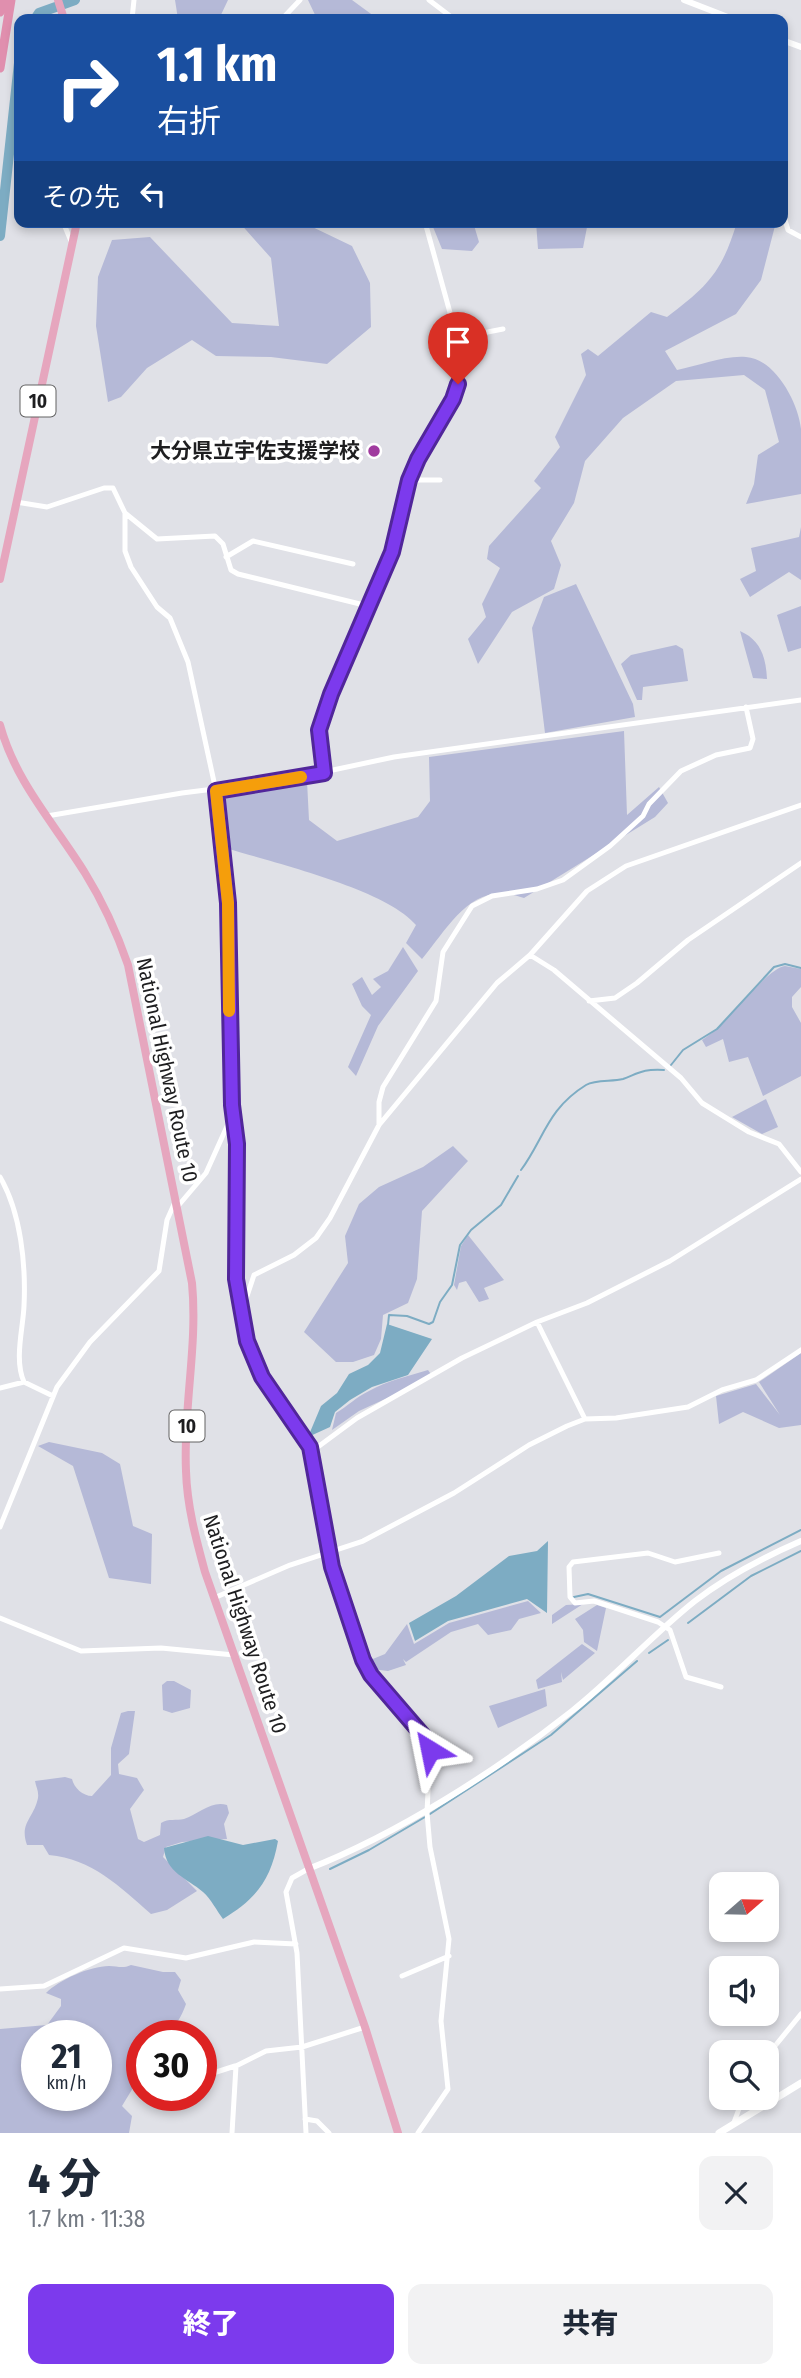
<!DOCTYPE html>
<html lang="ja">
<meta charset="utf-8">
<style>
body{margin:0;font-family:"Fira Sans Condensed","Noto Sans JP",sans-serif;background:#f2f2f3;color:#1f2937;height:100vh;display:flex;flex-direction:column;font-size:26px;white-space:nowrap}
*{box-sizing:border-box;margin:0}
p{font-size:23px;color:#747a83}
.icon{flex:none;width:38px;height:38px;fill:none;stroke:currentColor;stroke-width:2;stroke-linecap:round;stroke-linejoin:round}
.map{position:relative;height:2133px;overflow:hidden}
.drawer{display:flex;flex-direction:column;background:#fff;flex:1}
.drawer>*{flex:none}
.hud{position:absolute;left:14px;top:14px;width:774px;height:214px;border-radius:14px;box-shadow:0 4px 10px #0003;background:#1a4fa0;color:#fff;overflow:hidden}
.needle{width:46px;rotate:70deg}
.buttons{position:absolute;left:709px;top:1872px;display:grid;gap:14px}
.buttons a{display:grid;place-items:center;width:70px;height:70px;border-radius:14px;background:#fff;box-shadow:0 4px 10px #0003;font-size:35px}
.speed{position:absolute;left:21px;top:2020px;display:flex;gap:14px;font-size:35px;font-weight:700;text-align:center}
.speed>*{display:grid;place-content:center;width:91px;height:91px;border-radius:50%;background:#fff;box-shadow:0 4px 10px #0003;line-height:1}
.speed small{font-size:18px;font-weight:400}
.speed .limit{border:10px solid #d22;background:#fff;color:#111}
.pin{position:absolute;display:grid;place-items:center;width:60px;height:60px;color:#fff;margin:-72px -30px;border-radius:50% 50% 50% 0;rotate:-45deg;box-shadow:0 0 7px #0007}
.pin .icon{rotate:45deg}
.me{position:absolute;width:77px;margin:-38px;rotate:325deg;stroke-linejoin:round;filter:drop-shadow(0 0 5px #0008)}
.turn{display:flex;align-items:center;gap:24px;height:147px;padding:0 28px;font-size:32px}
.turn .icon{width:91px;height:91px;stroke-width:2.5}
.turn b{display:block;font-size:49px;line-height:60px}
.then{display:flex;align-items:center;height:66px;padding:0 28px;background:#0003;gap:14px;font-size:26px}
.round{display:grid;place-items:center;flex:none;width:74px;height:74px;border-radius:14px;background:#f2f2f3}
.overview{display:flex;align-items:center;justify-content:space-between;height:119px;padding:0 28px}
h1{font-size:42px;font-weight:800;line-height:52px}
.action{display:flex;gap:14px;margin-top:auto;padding:14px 28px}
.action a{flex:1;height:80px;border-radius:14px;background:#7c3aed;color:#fff;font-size:28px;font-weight:800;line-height:80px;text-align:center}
.action a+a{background:#f2f2f3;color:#1f2937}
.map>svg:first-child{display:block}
.green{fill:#b5b9d7;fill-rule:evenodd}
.water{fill:#7dacc3}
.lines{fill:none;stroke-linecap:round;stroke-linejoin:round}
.stream{stroke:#7dacc3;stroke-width:2}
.river{stroke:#7dacc3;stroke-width:10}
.minor{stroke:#fff;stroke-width:5}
.tertiary{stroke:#fff;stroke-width:6}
.secondary{stroke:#fff;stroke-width:7}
.trunk{stroke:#e6a6be;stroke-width:8}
.motorway{stroke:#e08fae;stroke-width:9}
.route-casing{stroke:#51269a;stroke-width:18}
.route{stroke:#7c3aed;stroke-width:12}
.slow{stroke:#f59e0b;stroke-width:12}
.poi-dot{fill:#a03b9f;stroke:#fff;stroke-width:2.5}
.labels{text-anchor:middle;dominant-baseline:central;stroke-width:7;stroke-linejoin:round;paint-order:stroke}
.shield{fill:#fff;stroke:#626263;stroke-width:2}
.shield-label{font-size:19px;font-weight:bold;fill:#1e1e20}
.poi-label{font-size:21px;font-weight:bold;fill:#1e1e20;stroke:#fff;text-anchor:end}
.street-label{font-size:21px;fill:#1e1e20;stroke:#fff}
</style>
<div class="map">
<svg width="801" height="2133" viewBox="0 0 801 2133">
<rect width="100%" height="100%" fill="#e0e1e7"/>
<!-- green -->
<path class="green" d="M 175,0 L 228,0 L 219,19 L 178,19 Z
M 308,0 L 352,0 L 378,19 L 317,19 Z
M 239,222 L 302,222 L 352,246 L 370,283 L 371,327 L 327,364 L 271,357 L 216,356 L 192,340 L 147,368 L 121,397 L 108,402 L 96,326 L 98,277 L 112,240 L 150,237 L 232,323 L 279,326 L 271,258 Z
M 431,222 L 473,222 L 479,242 L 472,251 L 442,249 Z
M 536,222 L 588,222 L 583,248 L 538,249 Z
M 737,222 L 776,222 L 761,280 L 736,314 L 665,351 L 677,370 C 698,366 725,355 746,357 C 775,359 798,402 801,429 C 801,450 801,473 801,494 L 746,504 L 754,484 L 758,455 L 779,442 L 765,390 L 744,375 L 676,381 L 623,418 L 585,461 L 574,503 L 551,541 L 561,565 L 554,589 L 512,612 L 478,664 L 468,639 L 486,617 L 482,604 L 500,568 L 487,559 L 489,546 L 541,488 L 534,481 L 560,447 L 555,437 L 586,375 L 581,354 L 588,349 L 598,356 L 651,312 L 667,317 C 708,286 722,272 737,222 Z
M 801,527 L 801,580 L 789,572 L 750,597 L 740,579 L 756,571 L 751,548 L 799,537 Z
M 576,584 L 633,704 L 635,717 L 545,733 L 532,628 L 544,597 Z
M 801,606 L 801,648 L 788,652 L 777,615 Z
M 740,631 C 761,640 766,658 767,679 L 753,678 Z
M 676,645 L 683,649 L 688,681 L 643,687 L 642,700 L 637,700 L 621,664 L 631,655 Z
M 624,731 L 627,815 L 659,787 L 668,803 L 655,817 L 524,898 C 473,879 451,924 422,959 L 406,943 L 416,925 C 386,889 274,863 226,848 L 222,795 L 307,781 L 309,820 L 337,841 L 418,817 L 430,801 L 429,757 Z
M 403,947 L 418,971 L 378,1026 L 356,1076 L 348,1067 L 371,1015 L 362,1006 L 352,984 L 362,977 L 372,995 L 381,987 L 373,979 L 388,971 Z
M 785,966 L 801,969 L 801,987 L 792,997 L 792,1007 L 801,1023 L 801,1076 L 763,1096 L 748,1057 L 729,1062 L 723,1039 L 706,1047 L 702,1040 C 726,1026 765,969 785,966 Z
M 766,1099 L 778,1127 L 762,1134 L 732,1117 Z
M 453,1146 L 468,1161 L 422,1211 L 417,1279 L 408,1303 L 383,1315 L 381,1339 L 374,1355 L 353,1362 L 336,1362 L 304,1332 L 348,1263 L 345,1236 L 359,1204 L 379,1187 L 423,1167 Z
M 468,1235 L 504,1280 L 484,1288 L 489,1299 L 479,1302 L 466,1281 L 459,1283 L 457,1290 L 454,1285 L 461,1246 Z
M 801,1353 L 801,1425 L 779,1428 L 743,1412 L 719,1424 L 716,1396 L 756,1384 L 780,1415 L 759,1382 Z
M 428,1370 L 433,1377 L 359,1411 L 332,1430 L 336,1413 C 348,1406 356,1397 369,1391 C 387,1381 408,1376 428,1370 Z
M 49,1442 L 102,1453 L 120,1464 L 133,1526 L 152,1534 L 151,1584 L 109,1578 L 73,1466 L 38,1446 Z
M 528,1601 L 541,1613 L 519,1619 L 511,1630 L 488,1635 L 478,1624 L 451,1632 L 406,1662 L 403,1659 L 406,1665 L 388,1671 L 372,1669 L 368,1661 L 385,1654 L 407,1624 L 414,1644 L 449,1623 Z
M 583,1604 L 552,1624 L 552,1615 L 566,1605 Z
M 597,1605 L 606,1608 L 597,1651 L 584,1642 L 583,1630 L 575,1619 Z
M 582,1644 L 595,1653 L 563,1680 L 561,1672 L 562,1682 L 538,1689 L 536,1680 Z
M 167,1681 L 174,1681 L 191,1690 L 190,1708 L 172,1713 L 163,1710 L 162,1685 Z
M 545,1689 L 547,1706 L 498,1728 L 489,1706 Z
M 128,1711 L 135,1711 L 129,1754 L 118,1764 L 119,1774 L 137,1778 L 144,1790 L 130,1809 L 138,1839 L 144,1842 L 160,1835 L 161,1823 C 169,1818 176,1821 184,1819 C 198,1814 212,1800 227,1805 L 229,1813 L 224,1824 L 227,1839 L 182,1842 L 166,1847 L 163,1857 L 197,1891 L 167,1910 L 151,1914 C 119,1886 92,1859 49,1855 L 43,1845 L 27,1845 C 19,1823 34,1818 38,1798 C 39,1791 36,1787 35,1781 L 65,1777 L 72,1779 C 74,1788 83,1796 92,1796 L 111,1775 L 111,1748 L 121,1713 Z
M 131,1965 L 163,1972 L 175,1972 L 181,1980 L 178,1990 L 186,2004 C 177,2029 168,2035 142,2035 L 142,2073 L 122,2106 L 132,2116 L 129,2133 L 0,2133 L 0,2029 L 47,2025 L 61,2006 L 61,1999 L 46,1993 C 59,1980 90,1966 109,1966 C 118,1966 122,1969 131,1965 ZM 37,2035 L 96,2035 L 96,2095 L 37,2095 Z"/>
<!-- water -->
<path class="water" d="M 387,1324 L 432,1339 L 408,1375 L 372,1387 L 350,1400 L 335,1412 L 330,1427 L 308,1437 L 321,1406 L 337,1393 L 349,1374 L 368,1365 L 380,1353 Z
M 548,1541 L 547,1613 L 527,1599 L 448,1621 L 415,1641 L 409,1623 L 456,1596 L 509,1556 L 537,1551 Z
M 208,1836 L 243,1845 L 275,1839 L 278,1841 C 271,1880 256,1899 223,1919 C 217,1911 211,1899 203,1892 C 187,1878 166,1873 164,1848 Z"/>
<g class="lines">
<!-- stream -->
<path class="stream" d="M 671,1065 L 683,1050 L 717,1029 L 774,967 L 785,964 L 801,968
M 521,1170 C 544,1139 547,1109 586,1085 C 596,1079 612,1082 623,1079 C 641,1072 643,1069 664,1070
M 388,1325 L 389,1315 L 407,1316 L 429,1324 L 433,1322 L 440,1302 L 452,1285 L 460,1245 L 471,1230 L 501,1205 L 518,1176
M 574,1597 L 588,1594 L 660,1617 L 721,1571 L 801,1530
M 688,1623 L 751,1576 L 801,1551
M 649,1653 L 668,1640
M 430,1814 L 551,1735 L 637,1661
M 330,1869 L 369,1850 L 425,1817"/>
<!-- river -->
<path class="river" d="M 35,19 L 39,13 L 75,0
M 0,236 L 19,63"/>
<!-- minor -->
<path class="minor" d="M 429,0 L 454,19
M 132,19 L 134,0
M 282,19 L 300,0
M 782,210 L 788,230 L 801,237
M 63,222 L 71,241
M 425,222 L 457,338 L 460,367
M 457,338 L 503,329
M 409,480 L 440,480
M 16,502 L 47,507 L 104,488 L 113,488 L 125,513 L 125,551 L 131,567 L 157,607 L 170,618 L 188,662 L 216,791 L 228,903 L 232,1105 L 237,1144 L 236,1279 L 247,1341 L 262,1377 L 310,1447 L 332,1567 L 363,1660 L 430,1747 L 427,1813 L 430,1847 L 449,1939 L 441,2021 L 448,2089 L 418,2133
M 125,513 L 157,539 L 215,536 L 223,544 L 231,570 L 238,574 L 368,606
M 226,557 L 253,541 L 353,564
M 47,816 L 182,793 L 286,780 L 394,757 L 801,700
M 530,955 L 554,970 L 681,1078 L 702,1103 L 749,1132 L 779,1144 L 801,1172
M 589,1001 L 615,998 L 637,983 L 688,940 L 801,863
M 379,1125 L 379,1102 L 383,1087 L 436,1001 L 443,952 L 472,906 L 492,896 L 537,889 L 563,880 L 610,846 L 643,816 L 649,804 L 681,771 L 716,755 L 750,748 L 753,739 L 746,707
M 0,1177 C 21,1213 26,1265 24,1306 C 23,1329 14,1360 24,1382
M 178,1206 L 206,1173 L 233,1113
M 242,1311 L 254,1275 L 294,1255 L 316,1238 L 330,1218 L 379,1125 L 497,983 L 530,955 L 587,891 L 626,866 L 801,805
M 537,1322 L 585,1419
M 0,1388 L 24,1382 L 53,1396
M 311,1452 L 357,1418 L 462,1358 L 537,1322 L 587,1303 L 670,1261 L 801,1179
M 0,1527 L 57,1387 L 90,1342 L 159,1271 L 167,1220 L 175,1202
M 719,1553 L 675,1562 L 648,1553 L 573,1562 L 569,1567 L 570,1597 L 575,1603 L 594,1601 L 658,1622 L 670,1630 L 686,1677 L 721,1687
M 214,1598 L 290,1565 L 363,1541 L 454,1493 L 529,1445 L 567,1426 L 585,1419 L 616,1418 L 688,1407 L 722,1390 L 756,1380 L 801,1350
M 0,1618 L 81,1651 L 161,1648 L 234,1655
M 402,1976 L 449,1956
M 0,1989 L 44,1986 L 124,1948 L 186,1958 L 254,1942 L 296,1944
M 766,2057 L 801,2014
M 201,2077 L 235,2066
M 305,2119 L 317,2121 L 329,2133
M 733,2125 L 743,2098
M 232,2133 L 236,2066 L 266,2051 L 302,2047 L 365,2027
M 306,2133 L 297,1953 L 286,1892 L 292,1878 L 308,1869"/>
<!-- tertiary -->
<path class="tertiary" d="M 684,0 L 733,19
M 782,40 L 801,47
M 324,773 L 319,737 L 321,721 L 392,552 L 409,480 L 429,437 L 453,399 L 460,367
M 308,1869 C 398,1834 496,1771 572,1711 C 615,1677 652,1635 695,1601 C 727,1576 764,1557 801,1541"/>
<!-- secondary -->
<path class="secondary" d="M 719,2133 L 801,2083"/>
<!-- trunk -->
<path class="trunk" d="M 58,0 L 64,19
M 0,579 L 77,222
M 0,725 C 16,783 54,823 85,873 C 103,902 117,933 128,965 L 192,1283 C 198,1346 183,1408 186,1471 C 187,1506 196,1539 205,1572 L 365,2027 L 398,2133"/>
<!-- motorway -->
<path class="motorway" d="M 0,12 L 2,0
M 0,68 L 11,0"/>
</g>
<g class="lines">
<!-- route casing -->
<g class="route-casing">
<path id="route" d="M 430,1750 L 426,1739 L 371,1675 L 363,1660 L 332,1567 L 310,1447 L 262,1377 L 247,1341 L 236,1279 L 237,1144 L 232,1105 L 228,903 L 216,791 L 324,773 L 319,730 L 331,694 L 392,552 L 409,480 L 418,459 L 453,399 L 458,384"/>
</g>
<!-- route -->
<use href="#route" class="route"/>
<!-- slow -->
<path class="slow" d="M 229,1011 L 228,903 L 216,791 L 301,777"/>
</g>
<!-- markers -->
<circle class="poi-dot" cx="374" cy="451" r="7"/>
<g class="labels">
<!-- shield labels -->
<g class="shield">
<rect x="20.5" y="385.5" width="35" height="31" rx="5"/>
<rect x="169.5" y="1410.5" width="35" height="31" rx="5"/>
</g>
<g class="shield-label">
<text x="38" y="401">10</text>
<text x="187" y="1426">10</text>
</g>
<!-- poi labels -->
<g class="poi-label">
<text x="360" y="451">大分県立宇佐支援学校</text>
</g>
<!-- street labels -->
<g class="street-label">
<text transform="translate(167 1070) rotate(78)">National Highway Route 10</text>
<text transform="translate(245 1624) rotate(72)">National Highway Route 10</text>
</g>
</g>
</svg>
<div class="buttons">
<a><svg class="needle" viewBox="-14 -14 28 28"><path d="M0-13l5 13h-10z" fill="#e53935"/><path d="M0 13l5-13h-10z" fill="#747a83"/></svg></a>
<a><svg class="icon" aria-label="sound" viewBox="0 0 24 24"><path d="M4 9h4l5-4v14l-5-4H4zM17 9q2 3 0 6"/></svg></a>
<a><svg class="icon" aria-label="search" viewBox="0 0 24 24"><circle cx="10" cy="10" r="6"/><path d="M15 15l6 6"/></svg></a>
</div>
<div class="speed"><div>21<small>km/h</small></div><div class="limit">30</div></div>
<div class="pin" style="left:458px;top:384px;background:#d93025"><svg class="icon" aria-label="arrive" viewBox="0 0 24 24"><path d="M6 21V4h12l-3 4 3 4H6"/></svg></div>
<svg class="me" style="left:430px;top:1750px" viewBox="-20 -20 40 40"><path d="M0-17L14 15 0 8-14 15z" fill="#7c3aed" stroke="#fff" stroke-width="4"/></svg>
<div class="hud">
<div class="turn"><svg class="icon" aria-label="right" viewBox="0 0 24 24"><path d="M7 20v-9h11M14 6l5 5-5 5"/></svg><div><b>1.1 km</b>右折</div></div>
<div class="then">その先<svg class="icon" aria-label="left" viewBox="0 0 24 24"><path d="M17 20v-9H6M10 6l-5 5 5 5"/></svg></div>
</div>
</div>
<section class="drawer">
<div class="overview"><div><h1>4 分</h1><p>1.7 km · 11:38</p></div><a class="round"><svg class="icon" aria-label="close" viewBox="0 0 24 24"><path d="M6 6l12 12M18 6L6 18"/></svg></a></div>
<div class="action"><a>終了</a><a>共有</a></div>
</section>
